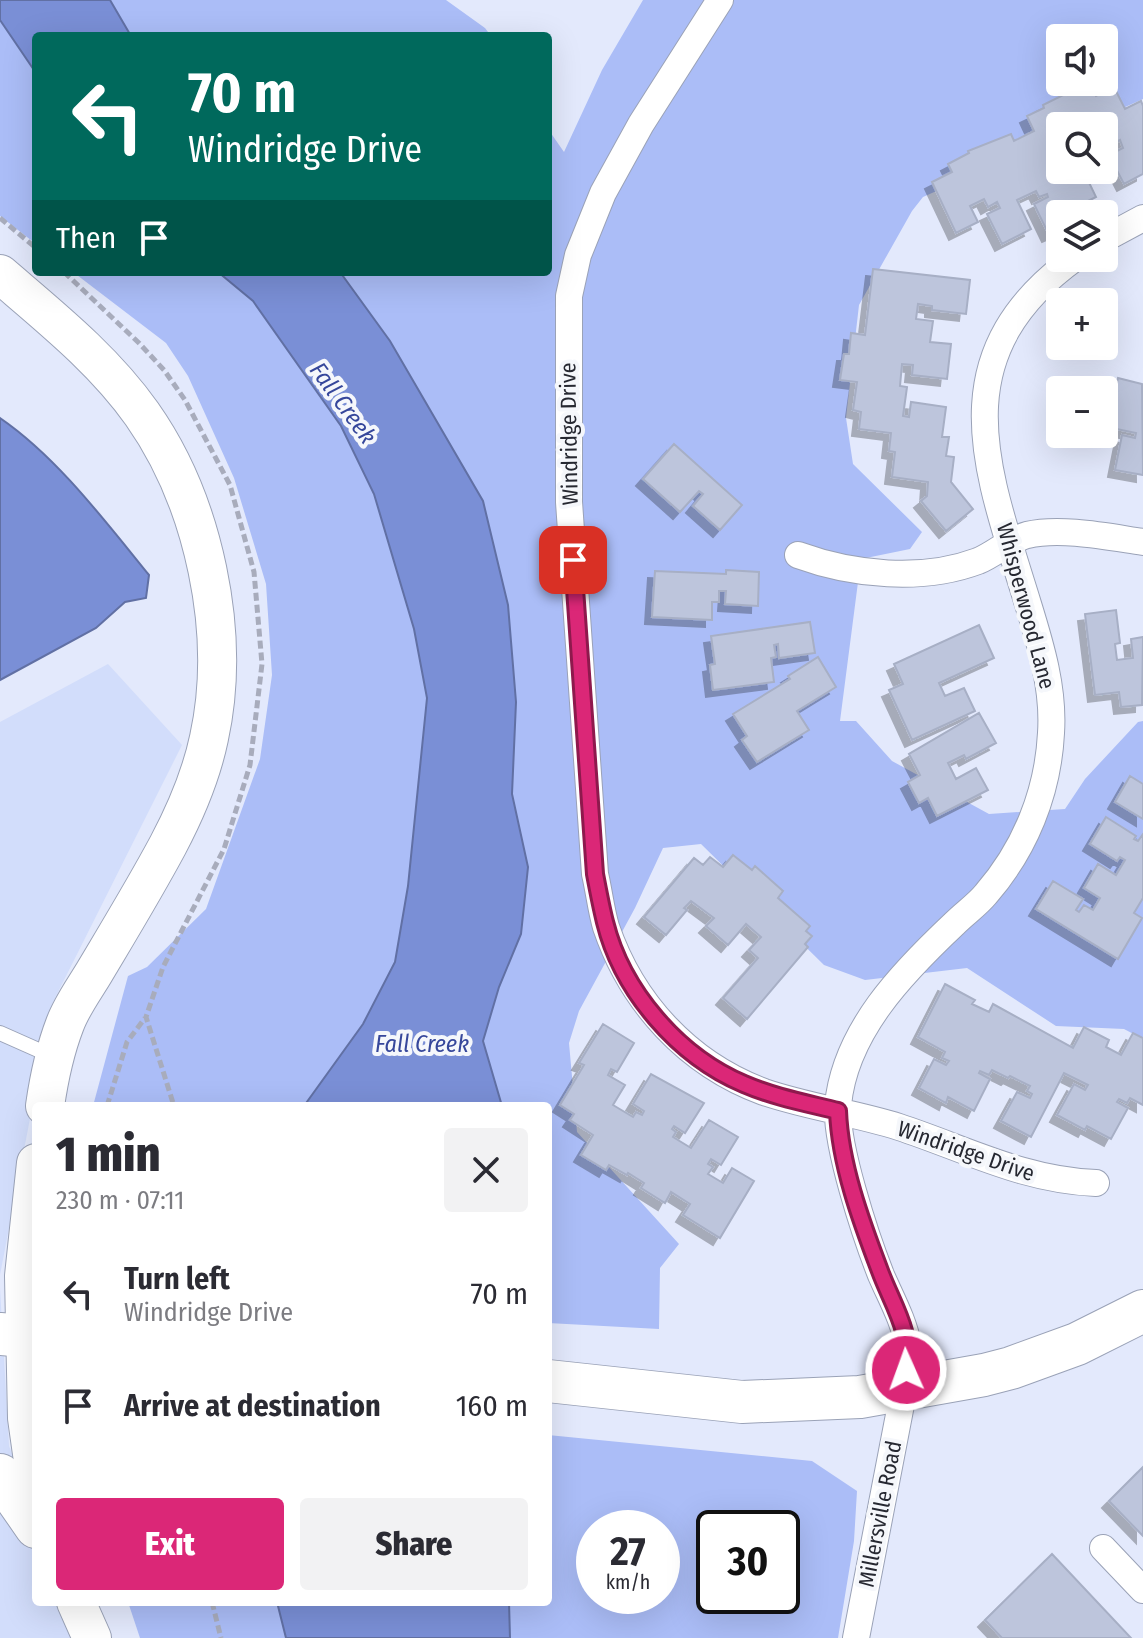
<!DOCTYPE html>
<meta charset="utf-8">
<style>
body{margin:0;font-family:"Fira Sans Condensed",sans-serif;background:#f2f2f3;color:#2b2b33;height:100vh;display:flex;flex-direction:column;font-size:30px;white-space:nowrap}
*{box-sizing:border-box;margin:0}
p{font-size:26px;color:#7c7c81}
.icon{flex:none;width:44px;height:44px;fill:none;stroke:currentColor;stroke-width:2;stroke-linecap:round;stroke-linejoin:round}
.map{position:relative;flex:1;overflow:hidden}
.panel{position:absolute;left:32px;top:1102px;width:520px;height:504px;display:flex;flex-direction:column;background:#fff;border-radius:8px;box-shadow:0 8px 32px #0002}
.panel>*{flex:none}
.guide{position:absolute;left:32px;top:32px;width:520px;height:244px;border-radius:8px;box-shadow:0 8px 32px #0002;background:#00695c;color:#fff;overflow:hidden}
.buttons{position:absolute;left:1046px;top:24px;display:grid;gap:16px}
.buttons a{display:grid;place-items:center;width:72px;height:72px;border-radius:8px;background:#fff;box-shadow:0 8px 32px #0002;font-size:40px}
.speed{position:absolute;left:576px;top:1510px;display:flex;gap:16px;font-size:40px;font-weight:700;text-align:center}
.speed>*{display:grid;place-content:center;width:104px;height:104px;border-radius:50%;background:#fff;box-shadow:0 8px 32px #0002;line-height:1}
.speed small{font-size:20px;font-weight:400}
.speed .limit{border:4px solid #111;border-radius:12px;background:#fff;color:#111}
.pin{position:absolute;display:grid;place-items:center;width:68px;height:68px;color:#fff;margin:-34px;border-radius:16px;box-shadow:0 4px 12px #0006}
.me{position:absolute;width:88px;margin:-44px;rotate:358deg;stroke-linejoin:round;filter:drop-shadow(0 0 6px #0008)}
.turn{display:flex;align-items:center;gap:28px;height:168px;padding:0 24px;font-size:36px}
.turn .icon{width:104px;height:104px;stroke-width:2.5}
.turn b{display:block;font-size:56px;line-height:68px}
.then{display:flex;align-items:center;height:76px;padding:0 24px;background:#0003;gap:16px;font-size:30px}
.round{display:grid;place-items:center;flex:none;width:84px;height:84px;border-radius:8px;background:#f2f2f3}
.headline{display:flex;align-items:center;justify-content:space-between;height:136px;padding:0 24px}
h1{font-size:48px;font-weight:800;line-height:60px}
.primary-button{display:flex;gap:16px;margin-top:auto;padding:16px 24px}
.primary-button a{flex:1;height:92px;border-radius:8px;background:#db2777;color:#fff;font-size:32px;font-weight:800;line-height:92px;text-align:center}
.primary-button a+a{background:#f2f2f3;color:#2b2b33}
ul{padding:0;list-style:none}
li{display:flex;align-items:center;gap:24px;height:112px;padding:0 24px}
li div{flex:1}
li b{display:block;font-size:30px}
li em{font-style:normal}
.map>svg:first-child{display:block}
.built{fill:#d2ddfb}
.green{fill:#abbdf7;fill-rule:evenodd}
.water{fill:#7a8fd6;stroke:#6170a4;stroke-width:2}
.building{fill:#bdc5dc;stroke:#a7afc5;stroke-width:2;filter:url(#shadow)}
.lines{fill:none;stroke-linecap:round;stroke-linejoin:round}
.lane-casing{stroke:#9aa2b7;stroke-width:16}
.street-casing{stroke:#9aa2b7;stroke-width:28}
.secondary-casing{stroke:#9aa2b7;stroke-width:40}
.primary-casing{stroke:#9aa2b7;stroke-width:44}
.path{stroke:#a8acbc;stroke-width:5;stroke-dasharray:8 4;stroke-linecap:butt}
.lane{stroke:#fff;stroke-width:14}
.street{stroke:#fff;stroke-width:26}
.secondary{stroke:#fff;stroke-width:38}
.primary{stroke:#fff;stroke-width:42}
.route-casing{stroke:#8e194d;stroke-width:20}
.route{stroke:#db2777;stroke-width:14}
.labels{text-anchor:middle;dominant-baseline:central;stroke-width:8;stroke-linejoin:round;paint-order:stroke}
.street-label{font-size:22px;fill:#262831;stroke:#f5f7fb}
.water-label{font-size:24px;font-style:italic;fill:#36479b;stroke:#f5f7fb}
</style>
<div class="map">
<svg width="1143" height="1638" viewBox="0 0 1143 1638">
<defs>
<filter id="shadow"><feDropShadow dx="-7" dy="7" stdDeviation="0" flood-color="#0004"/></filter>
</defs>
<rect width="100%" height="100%" fill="#e3e9fc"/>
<!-- built -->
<path class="built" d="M 108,664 L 182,745 L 52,1004 L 0,1275 L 0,722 Z
M 0,1288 L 9,1446 L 36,1514 L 36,1602 L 70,1602 L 84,1638 L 0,1638 Z"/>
<!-- green -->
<path class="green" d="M 110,0 L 446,0 L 485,28 L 491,36 L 131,36 Z
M 643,0 L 1143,0 L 1143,99 L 1083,126 L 1060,126 L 1060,136 L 923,197 L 912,211 L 859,305 L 846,418 L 853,464 L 922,532 L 910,549 L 861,559 L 840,721 L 856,721 L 892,761 L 989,814 L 1065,809 L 1085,779 L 1138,722 L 1143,721 L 1143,1039 L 1124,1029 L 1056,1026 L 967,968 L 865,980 L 824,965 L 701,844 L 663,848 L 635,908 L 579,1011 L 569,1043 L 577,1132 L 679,1244 L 660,1268 L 659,1329 L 548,1323 L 548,1106 L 502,1106 L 483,1041 L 499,987 L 521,934 L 528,867 L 512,794 L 516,702 L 508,605 L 340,272 L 548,272 L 548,129 L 564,152 L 602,70 ZM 1060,38 L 1104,38 L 1104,82 L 1060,82 Z
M 0,20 L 36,73 L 36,244 L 0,216 Z
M 73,272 L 218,272 L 253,301 L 341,426 L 374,494 L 414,629 L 427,698 L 408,886 L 395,962 L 363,1024 L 304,1106 L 93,1106 L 128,976 L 147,967 L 206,909 L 260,759 L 272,675 L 266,584 L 234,478 L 188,376 L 166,343 Z
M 548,1435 L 812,1461 L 857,1491 L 854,1541 L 838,1638 L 510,1638 L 509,1602 L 548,1602 ZM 594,1528 L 662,1528 L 662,1596 L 594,1596 ZM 714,1528 L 782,1528 L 782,1596 L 714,1596 Z
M 128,1602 L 277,1602 L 286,1638 L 140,1638 Z"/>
<!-- water -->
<path class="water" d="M 0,0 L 110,0 L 131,36 L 36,36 L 36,73 L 0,20 Z
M 218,272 L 340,272 L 390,341 L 483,501 L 508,605 L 516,702 L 512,794 L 528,867 L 521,934 L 499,987 L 483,1041 L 502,1106 L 304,1106 L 363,1024 L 395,962 L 408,886 L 427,698 L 414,629 L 374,494 L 341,426 L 253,301 Z
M 0,418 C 57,457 105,521 149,575 L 146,598 L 125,602 L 96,628 L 0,680 Z
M 277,1602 L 509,1602 L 510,1638 L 286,1638 Z"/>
<!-- building -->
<path class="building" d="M 1089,82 L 1096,96 L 1114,87 L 1125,109 L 1141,101 L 1143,106 L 1143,174 L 1124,184 L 1109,155 L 1123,148 L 1120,140 L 1104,148 L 1104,126 L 1060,126 L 1060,170 L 1083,170 L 1096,197 L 1072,209 L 1074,214 L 1060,214 L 1060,230 L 1049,235 L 1034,204 L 1048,197 L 1047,194 L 1039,197 L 1036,191 L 1017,200 L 1031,229 L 1002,244 L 987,214 L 1000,208 L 997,202 L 988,207 L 984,199 L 970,206 L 978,222 L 956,233 L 932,182 L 952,172 L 948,164 L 969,153 L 968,151 L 1011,134 L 1014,141 L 1034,131 L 1027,116 L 1044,108 L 1043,105 Z
M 873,269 L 970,280 L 966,314 L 932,310 L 932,306 L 918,304 L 916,319 L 933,321 L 930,342 L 951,344 L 947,379 L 912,375 L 913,365 L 902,364 L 900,386 L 907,387 L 903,416 L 909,417 L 911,402 L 946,407 L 942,437 L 949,437 L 946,456 L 954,457 L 951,482 L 973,509 L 946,531 L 921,501 L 927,496 L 928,482 L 892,477 L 895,452 L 889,451 L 891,433 L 859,429 L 861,412 L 853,410 L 857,382 L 840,380 L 844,354 L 849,354 L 851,333 L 865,335 Z
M 1118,378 L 1142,384 L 1143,475 L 1115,470 L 1122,435 L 1135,438 L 1136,433 L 1107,427 Z
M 674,444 L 742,505 L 720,530 L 693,506 L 703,494 L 699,491 L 680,512 L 643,479 Z
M 726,570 L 759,572 L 758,606 L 725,604 L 726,591 L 719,591 L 719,602 L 712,602 L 712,620 L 652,617 L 655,571 L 726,574 Z
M 1116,610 L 1120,643 L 1115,644 L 1117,660 L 1133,658 L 1131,639 L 1143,637 L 1142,705 L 1121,707 L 1119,692 L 1095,695 L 1085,614 Z
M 810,622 L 815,653 L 779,658 L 778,644 L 774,645 L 776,657 L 771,658 L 774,682 L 713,690 L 710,665 L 715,664 L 711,636 Z
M 979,625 L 994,658 L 939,683 L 945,696 L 964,688 L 975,711 L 912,740 L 889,690 L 903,684 L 894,664 Z
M 818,657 L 836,687 L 797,711 L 809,730 L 757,762 L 742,740 L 747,736 L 733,714 L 790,679 L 788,676 Z
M 979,713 L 996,743 L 966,759 L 964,755 L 948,763 L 956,779 L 976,768 L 988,790 L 937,816 L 928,798 L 919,803 L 908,782 L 920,775 L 909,754 Z
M 1130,776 L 1143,784 L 1143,819 L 1115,802 Z
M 1106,817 L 1136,836 L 1134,839 L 1138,841 L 1143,834 L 1143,898 L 1134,913 L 1142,918 L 1118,959 L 1036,909 L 1053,881 L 1083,899 L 1076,910 L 1079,912 L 1084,905 L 1093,910 L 1100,898 L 1084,888 L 1098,864 L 1116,875 L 1125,860 L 1120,857 L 1117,861 L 1090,844 Z
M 733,855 L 752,870 L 755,866 L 783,891 L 778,898 L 810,926 L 806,931 L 812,936 L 805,944 L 808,947 L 747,1019 L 723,998 L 758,958 L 749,950 L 761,937 L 746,924 L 728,945 L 706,926 L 714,918 L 691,901 L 684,908 L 687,910 L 666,935 L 644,917 L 694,858 L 703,865 L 710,857 L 723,867 Z
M 945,984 L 975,1000 L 972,1004 L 989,1012 L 993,1004 L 1073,1048 L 1084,1027 L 1109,1040 L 1106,1047 L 1121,1055 L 1133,1033 L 1143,1038 L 1143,1105 L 1130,1098 L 1127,1103 L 1119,1099 L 1117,1102 L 1128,1108 L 1111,1139 L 1087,1126 L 1085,1130 L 1057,1115 L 1074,1084 L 1085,1090 L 1088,1085 L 1064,1073 L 1031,1137 L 1001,1121 L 1017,1092 L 1030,1098 L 1032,1094 L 1027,1091 L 1030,1086 L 1010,1076 L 1008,1078 L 992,1070 L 989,1075 L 980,1071 L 979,1073 L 990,1079 L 974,1111 L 948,1097 L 946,1103 L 919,1088 L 934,1059 L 946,1065 L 949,1061 L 942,1058 L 945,1052 L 918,1037 Z
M 603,1024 L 634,1043 L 617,1072 L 611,1069 L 608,1075 L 625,1085 L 613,1105 L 633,1117 L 636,1112 L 642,1115 L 644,1111 L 633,1104 L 651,1074 L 704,1103 L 685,1133 L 674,1126 L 672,1129 L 676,1132 L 673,1137 L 691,1148 L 709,1120 L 738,1137 L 721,1165 L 711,1159 L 708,1164 L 713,1167 L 708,1174 L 723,1183 L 732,1168 L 754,1181 L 720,1238 L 683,1215 L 690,1204 L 671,1192 L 665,1203 L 641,1188 L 644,1183 L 628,1173 L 627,1175 L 609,1165 L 606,1170 L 581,1155 L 593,1135 L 570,1120 L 574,1114 L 560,1105 L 584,1065 L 579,1063 Z
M 1143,1467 L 1143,1536 L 1109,1501 Z
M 1052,1554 L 1131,1638 L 1002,1638 L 985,1620 Z"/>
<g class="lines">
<!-- lane casing -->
<g class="lane-casing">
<path id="lane" d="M 0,1033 L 54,1057"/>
</g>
<!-- street casing -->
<g class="street-casing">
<path id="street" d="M 720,0 L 641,124 L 603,193 L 578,255 L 569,296 L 569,502 L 595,874 C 599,891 601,910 606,927 C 632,1003 688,1064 764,1092 C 808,1107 855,1113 899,1127 C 966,1149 1023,1180 1096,1183
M 1104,239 L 1143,218
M 798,555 C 853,575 922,582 978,561 C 995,554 1009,540 1027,535 C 1061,527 1109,537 1143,542
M 1103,1548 L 1143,1590
M 856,1638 L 904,1389 C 906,1375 910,1359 908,1345 C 904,1321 891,1298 881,1275 C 866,1237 835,1144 838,1105 C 845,1031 903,972 954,924 C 965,913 977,905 986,894 C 1025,849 1048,793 1051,733 C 1054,689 1041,646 1028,604 C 987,470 938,357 1075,258"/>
</g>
<!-- secondary casing -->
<g class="secondary-casing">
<path id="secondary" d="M 0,274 C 50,317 104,360 142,414 C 204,502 232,633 209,738 C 201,776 186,811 168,845 C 145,888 120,929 95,971 C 85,988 72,1005 65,1024 C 55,1050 49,1078 45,1106
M 36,1163 L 24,1276 L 27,1418 L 36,1482
M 76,1602 L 92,1638"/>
</g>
<!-- primary casing -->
<g class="primary-casing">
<path id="primary" d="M 0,1334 L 36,1337
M 548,1381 L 742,1402 L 860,1397 L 984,1375 L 1011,1368 L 1077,1344 L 1143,1311
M 0,1475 L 36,1527"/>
</g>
<!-- path -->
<path class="path" d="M 0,218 L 36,248
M 64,272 L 139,343 L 164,370 L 185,400 L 230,485 L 254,572 L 262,664 L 250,765 L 224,849 L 163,967 L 146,1017 L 174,1106
M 107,1106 L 127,1042 L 145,1018
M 212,1602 L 221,1638"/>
<!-- lane -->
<use href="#lane" class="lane"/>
<!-- street -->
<use href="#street" class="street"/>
<!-- secondary -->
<use href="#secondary" class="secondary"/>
<!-- primary -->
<use href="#primary" class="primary"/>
</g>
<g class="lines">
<!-- route casing -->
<g class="route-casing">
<path id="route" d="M 573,560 L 595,874 C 598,890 601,906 605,922 C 622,991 678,1056 744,1084 C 774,1097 806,1103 838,1111 C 840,1164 861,1221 880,1271 C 892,1304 913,1333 906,1370"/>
</g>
<!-- route -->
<use href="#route" class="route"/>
</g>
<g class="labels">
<!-- street labels -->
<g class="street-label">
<text transform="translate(569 434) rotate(-91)">Windridge Drive</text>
<text transform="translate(1026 606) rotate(75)">Whisperwood Lane</text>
<text transform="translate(966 1151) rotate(19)">Windridge Drive</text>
<text transform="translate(880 1514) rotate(-79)">Millersville Road</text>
</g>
<!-- water labels -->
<g class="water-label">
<text transform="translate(343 403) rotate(54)">Fall Creek</text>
<text x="422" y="1044">Fall Creek</text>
</g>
</g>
</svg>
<div class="buttons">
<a><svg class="icon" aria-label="sound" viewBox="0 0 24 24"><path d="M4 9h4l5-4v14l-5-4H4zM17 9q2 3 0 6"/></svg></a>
<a><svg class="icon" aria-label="search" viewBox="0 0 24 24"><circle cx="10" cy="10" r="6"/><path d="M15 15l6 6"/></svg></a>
<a><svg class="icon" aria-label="layers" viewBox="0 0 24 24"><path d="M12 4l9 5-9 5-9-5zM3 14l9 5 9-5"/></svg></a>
<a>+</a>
<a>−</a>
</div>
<div class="speed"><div>27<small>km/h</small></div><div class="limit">30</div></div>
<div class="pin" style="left:573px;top:560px;background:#d93025"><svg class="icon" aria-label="arrive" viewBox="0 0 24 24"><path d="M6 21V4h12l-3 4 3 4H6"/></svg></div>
<svg class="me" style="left:906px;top:1370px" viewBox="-20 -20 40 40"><circle r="17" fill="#db2777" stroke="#fff" stroke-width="3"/><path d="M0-11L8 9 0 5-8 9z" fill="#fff"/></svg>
<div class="guide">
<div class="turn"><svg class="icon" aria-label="left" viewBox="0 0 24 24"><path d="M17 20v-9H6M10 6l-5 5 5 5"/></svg><div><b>70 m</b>Windridge Drive</div></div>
<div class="then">Then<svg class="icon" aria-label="arrive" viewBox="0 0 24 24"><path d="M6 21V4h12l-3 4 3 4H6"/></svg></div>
</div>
<section class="panel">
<div class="headline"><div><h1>1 min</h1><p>230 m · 07:11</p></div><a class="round"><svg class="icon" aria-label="close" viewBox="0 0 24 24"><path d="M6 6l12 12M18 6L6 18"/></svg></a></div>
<ul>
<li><svg class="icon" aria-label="left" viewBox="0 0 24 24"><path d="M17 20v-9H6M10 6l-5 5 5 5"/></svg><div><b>Turn left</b><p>Windridge Drive</p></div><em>70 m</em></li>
<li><svg class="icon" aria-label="arrive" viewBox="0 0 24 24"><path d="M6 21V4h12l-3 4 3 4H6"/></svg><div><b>Arrive at destination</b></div><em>160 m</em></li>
</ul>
<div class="primary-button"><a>Exit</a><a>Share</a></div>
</section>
</div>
